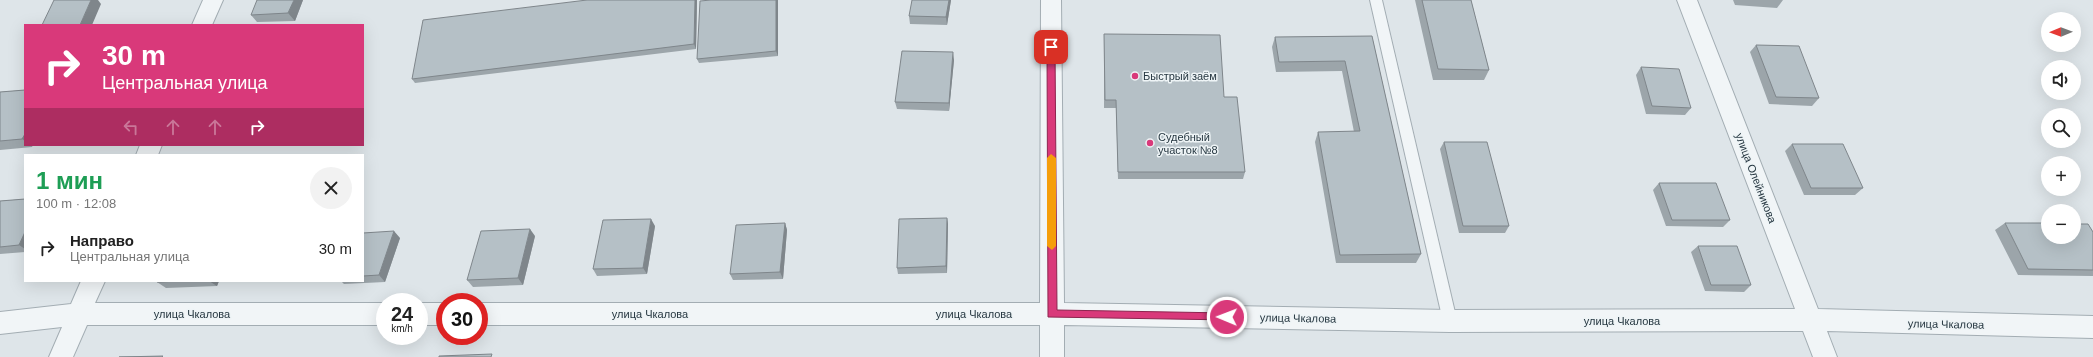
<!DOCTYPE html>
<html lang="ru">
<meta charset="utf-8">
<style>
body{margin:0;font-family:Arial,sans-serif;background:#f2f2f2;color:#222;height:100vh;display:flex;flex-direction:column;font-size:15px;white-space:nowrap}
*{box-sizing:border-box;margin:0}
p{font-size:13px;color:#767676}
.icon{flex:none;width:22px;height:22px;fill:none;stroke:currentColor;stroke-width:2;stroke-linecap:round;stroke-linejoin:round}
.map{position:relative;flex:1;overflow:hidden}
.details{position:absolute;left:24px;top:154px;width:340px;height:128px;display:flex;flex-direction:column;background:#fff;border-radius:0px;box-shadow:0 4px 16px #0002}
.details>*{flex:none}
.banner{position:absolute;left:24px;top:24px;width:340px;height:122px;border-radius:0px;box-shadow:0 4px 16px #0002;background:#d9397a;color:#fff;overflow:hidden}
.needle{width:26px;rotate:269deg}
.fabs{position:absolute;left:2041px;top:12px;display:grid;gap:8px}
.fabs a{display:grid;place-items:center;width:40px;height:40px;border-radius:50%;background:#fff;box-shadow:0 4px 16px #0002;font-size:20px}
.speed{position:absolute;left:376px;top:293px;display:flex;gap:8px;font-size:20px;font-weight:700;text-align:center}
.speed>*{display:grid;place-content:center;width:52px;height:52px;border-radius:50%;background:#fff;box-shadow:0 4px 16px #0002;line-height:1}
.speed small{font-size:10px;font-weight:400}
.speed .limit{border:6px solid #d22;background:#fff;color:#111}
.pin{position:absolute;display:grid;place-items:center;width:34px;height:34px;color:#fff;margin:-17px;border-radius:8px;box-shadow:0 2px 6px #0006}
.me{position:absolute;width:44px;margin:-22px;rotate:271deg;stroke-linejoin:round;filter:drop-shadow(0 0 3px #0008)}
.turn{display:flex;align-items:center;gap:14px;height:84px;padding:0 12px;font-size:18px}
.turn .icon{width:52px;height:52px;stroke-width:2.5}
.turn b{display:block;font-size:28px;line-height:34px}
.lanes{display:flex;align-items:center;height:38px;padding:0 12px;background:#0003;justify-content:center;gap:20px;direction:ltr}
.lanes .off{opacity:.35}
.round{display:grid;place-items:center;flex:none;width:42px;height:42px;border-radius:21px;background:#f2f2f2}
.summary{display:flex;align-items:center;justify-content:space-between;height:68px;padding:0 12px}
h1{font-size:24px;font-weight:600;line-height:30px;color:#1e9e55}
ul{padding:0;list-style:none}
li{display:flex;align-items:center;gap:12px;height:52px;padding:0 12px}
li div{flex:1}
li b{display:block;font-size:15px}
li em{font-style:normal}
.map>svg:first-child{display:block}
.lines{fill:none;stroke-linecap:round;stroke-linejoin:round}
.service-casing{stroke:#a3adb3;stroke-width:2}
.minor-casing{stroke:#a3adb3;stroke-width:2}
.service{fill:#f1f5f7;fill-rule:evenodd}
.minor{fill:#f1f5f7;fill-rule:evenodd}
.wall{fill:#9ca5aa}
.shaded-wall{fill:#7f868b}
.building{fill:#b5c0c6;stroke:#7f868b}
.route{fill:#d9397a;stroke:#8d254f}
.slow{fill:#f59e0b}
.poi-dot{fill:#d9397a;stroke:#eef4f6;stroke-width:1.5}
.labels{text-anchor:middle;dominant-baseline:central;stroke-width:3;stroke-linejoin:round;paint-order:stroke}
.poi-label{font-size:11px;fill:#263741;stroke:#eef4f6;text-anchor:start}
.street-label{font-size:11px;fill:#263741;stroke:#eef4f6}
</style>
<div class="map">
<svg width="2093" height="357" viewBox="0 0 2093 357">
<rect width="100%" height="100%" fill="#dee5e9"/>
<g class="lines">
<!-- service casing -->
<g class="service-casing">
<path id="service" d="M 1370,0 L 1382,0 L 1457,321 L 1455,326 L 1450,327 L 1445,326 L 1443,321 Z"/>
</g>
<!-- minor casing -->
<g class="minor-casing">
<path id="minor" d="M 203,0 L 223,0 L 212,25 L 192,25 Z
M 1041,0 L 1061,0 L 1064,303 L 1450,310 L 1795,309 L 1677,0 L 1697,0 L 1818,309 L 2093,316 L 2093,338 L 1827,331 L 1837,357 L 1813,357 L 1803,331 L 1450,332 L 1064,325 L 1064,357 L 1040,357 L 1040,325 L 479,325 L 479,303 L 1040,303 Z
M 140,145 L 162,145 L 158,155 L 136,155 Z
M 81,281 L 105,281 L 95,303 L 385,303 L 385,325 L 87,325 L 73,357 L 49,357 L 62,327 L 0,334 L 0,312 L 71,304 Z
M 419,303 L 445,303 L 445,325 L 419,325 Z"/>
</g>
<!-- service -->
<use href="#service" class="service"/>
<!-- minor -->
<use href="#minor" class="minor"/>
</g>
<!-- wall -->
<path class="wall" d="M 303,0 L 295,21 L 257,22 L 251,15 Z
M 587,0 L 697,0 L 696,49 L 415,83 L 412,79 Z
M 778,0 L 778,56 L 699,63 L 697,59 Z
M 951,0 L 947,25 L 910,24 L 909,16 Z
M 1415,0 L 1471,0 L 1489,70 L 1484,80 L 1433,80 Z
M 1733,0 L 1783,0 L 1777,8 L 1735,5 Z
M 1104,34 L 1224,97 L 1245,172 L 1243,179 L 1118,179 L 1116,108 L 1104,108 Z
M 1372,36 L 1421,254 L 1416,263 L 1336,263 L 1315,142 L 1318,132 L 1354,132 L 1342,71 L 1276,72 L 1272,47 L 1275,37 Z
M 1756,45 L 1819,98 L 1812,106 L 1769,104 L 1750,52 Z
M 954,60 L 949,111 L 897,109 L 895,102 Z
M 1641,67 L 1691,108 L 1685,115 L 1646,114 L 1636,75 Z
M 25,90 L 25,145 L 33,145 L 32,147 L 0,150 L 0,92 Z
M 1444,142 L 1509,226 L 1505,233 L 1459,233 L 1440,149 Z
M 1792,144 L 1863,188 L 1855,195 L 1804,195 L 1785,151 Z
M 1659,183 L 1730,220 L 1723,227 L 1666,226 L 1653,190 Z
M 25,199 L 25,252 L 0,254 L 0,201 Z
M 947,218 L 948,224 L 947,273 L 898,274 L 897,268 Z
M 785,223 L 787,230 L 783,279 L 733,280 L 730,274 Z
M 2005,223 L 2093,232 L 2093,276 L 2018,275 L 1995,230 Z
M 655,226 L 647,274 L 597,276 L 593,269 Z
M 363,233 L 400,238 L 385,282 L 344,284 L 341,281 L 363,281 Z
M 535,236 L 523,285 L 473,287 L 467,280 Z
M 1698,246 L 1751,285 L 1744,292 L 1705,291 L 1691,252 Z
M 158,281 L 219,281 L 217,286 L 166,288 L 157,282 Z"/>
<!-- shaded-wall -->
<path class="shaded-wall" d="M 91,0 L 98,0 L 101,4 L 92,25 L 80,25 Z
M 294,0 L 303,0 L 295,21 L 288,13 Z
M 695,0 L 697,0 L 696,49 L 694,44 Z
M 776,0 L 778,0 L 778,56 L 776,51 Z
M 949,0 L 951,0 L 947,25 L 946,17 Z
M 953,52 L 954,60 L 949,111 L 949,103 Z
M 25,134 L 25,141 L 22,139 Z
M 947,218 L 948,224 L 947,273 L 946,266 Z
M 651,219 L 655,226 L 647,274 L 643,268 Z
M 785,223 L 787,230 L 783,279 L 780,272 Z
M 530,229 L 535,236 L 523,285 L 518,278 Z
M 394,231 L 400,238 L 385,282 L 379,275 Z
M 25,232 L 25,249 L 19,245 Z
M 209,281 L 219,281 L 217,286 Z"/>
<!-- building -->
<path class="building" d="M 54,0 L 91,0 L 80,25 L 42,25 Z
M 257,0 L 294,0 L 288,13 L 251,15 Z
M 587,0 L 695,0 L 694,44 L 412,79 L 423,20 Z
M 711,0 L 776,0 L 776,51 L 697,59 L 700,1 Z
M 912,0 L 949,0 L 946,17 L 909,16 Z
M 1422,0 L 1471,0 L 1489,70 L 1438,69 Z
M 1104,34 L 1220,35 L 1224,97 L 1237,97 L 1245,172 L 1118,172 L 1116,100 L 1105,100 Z
M 1372,36 L 1421,254 L 1340,255 L 1318,132 L 1360,131 L 1345,61 L 1279,62 L 1275,37 Z
M 1756,45 L 1799,46 L 1819,98 L 1776,97 Z
M 902,51 L 953,52 L 949,103 L 895,102 Z
M 1641,67 L 1679,69 L 1691,108 L 1652,106 Z
M 25,90 L 25,134 L 22,139 L 0,141 L 0,92 Z
M 1444,142 L 1487,142 L 1509,226 L 1463,226 Z
M 1792,144 L 1843,144 L 1863,188 L 1811,188 Z
M 1659,183 L 1716,183 L 1730,220 L 1672,220 Z
M 25,199 L 25,232 L 19,245 L 0,247 L 0,201 Z
M 947,218 L 946,266 L 897,268 L 899,219 Z
M 651,219 L 643,268 L 593,269 L 603,220 Z
M 785,223 L 780,272 L 730,274 L 736,225 Z
M 2005,223 L 2048,223 L 2048,237 L 2074,237 L 2074,224 L 2088,224 L 2093,232 L 2093,270 L 2028,269 Z
M 530,229 L 518,278 L 467,280 L 481,231 Z
M 394,231 L 379,275 L 363,276 L 363,233 Z
M 1698,246 L 1737,246 L 1751,285 L 1711,285 Z
M 158,281 L 180,281 L 157,282 Z
M 492,354 L 491,357 L 439,357 L 439,356 Z
M 163,356 L 162,357 L 119,357 Z"/>
<!-- route -->
<path class="route" d="M 1051,44 L 1055,47 L 1057,310 L 1227,313 L 1231,314 L 1231,320 L 1048,317 L 1047,47 Z"/>
<!-- slow -->
<path class="slow" d="M 1051,154 L 1056,158 L 1056,246 L 1052,250 L 1047,246 L 1047,158 Z"/>
<!-- markers -->
<g class="poi-dot">
<circle cx="1135" cy="76" r="4"/>
<circle cx="1150" cy="143" r="4"/>
</g>
<g class="labels">
<!-- poi labels -->
<g class="poi-label">
<text x="1143" y="76">Быстрый заём</text>
<text x="1158" y="137">Судебный<tspan x="1158" dy="13">участок №8</tspan></text>
</g>
<!-- street labels -->
<g class="street-label">
<text transform="translate(1756 178) rotate(69)">улица Олейникова</text>
<text x="192" y="314">улица Чкалова</text>
<text x="650" y="314">улица Чкалова</text>
<text x="974" y="314">улица Чкалова</text>
<text transform="translate(1298 318) rotate(1)">улица Чкалова</text>
<text x="1622" y="321">улица Чкалова</text>
<text transform="translate(1946 324) rotate(1)">улица Чкалова</text>
</g>
</g>
</svg>
<div class="fabs">
<a><svg class="needle" viewBox="-14 -14 28 28"><path d="M0-13l5 13h-10z" fill="#e53935"/><path d="M0 13l5-13h-10z" fill="#767676"/></svg></a>
<a><svg class="icon" aria-label="sound" viewBox="0 0 24 24"><path d="M4 9h4l5-4v14l-5-4H4zM17 9q2 3 0 6"/></svg></a>
<a><svg class="icon" aria-label="search" viewBox="0 0 24 24"><circle cx="10" cy="10" r="6"/><path d="M15 15l6 6"/></svg></a>
<a>+</a>
<a>−</a>
</div>
<div class="speed"><div>24<small>km/h</small></div><div class="limit">30</div></div>
<div class="pin" style="left:1051px;top:47px;background:#d93025"><svg class="icon" aria-label="arrive" viewBox="0 0 24 24"><path d="M6 21V4h12l-3 4 3 4H6"/></svg></div>
<svg class="me" style="left:1227px;top:317px" viewBox="-20 -20 40 40"><circle r="17" fill="#d9397a" stroke="#fff" stroke-width="3"/><path d="M0-11L8 9 0 5-8 9z" fill="#fff"/></svg>
<div class="banner">
<div class="turn"><svg class="icon" aria-label="right" viewBox="0 0 24 24"><path d="M7 20v-9h11M14 6l5 5-5 5"/></svg><div><b>30 m</b>Центральная улица</div></div>
<div class="lanes"><svg class="icon off" aria-label="left" viewBox="0 0 24 24"><path d="M17 20v-9H6M10 6l-5 5 5 5"/></svg><svg class="icon off" aria-label="ahead" viewBox="0 0 24 24"><path d="M12 20V5M6 11l6-6 6 6"/></svg><svg class="icon off" aria-label="ahead" viewBox="0 0 24 24"><path d="M12 20V5M6 11l6-6 6 6"/></svg><svg class="icon" aria-label="right" viewBox="0 0 24 24"><path d="M7 20v-9h11M14 6l5 5-5 5"/></svg></div>
</div>
<section class="details">
<div class="summary"><div><h1>1 мин</h1><p>100 m · 12:08</p></div><a class="round"><svg class="icon" aria-label="close" viewBox="0 0 24 24"><path d="M6 6l12 12M18 6L6 18"/></svg></a></div>
<ul>
<li><svg class="icon" aria-label="right" viewBox="0 0 24 24"><path d="M7 20v-9h11M14 6l5 5-5 5"/></svg><div><b>Направо</b><p>Центральная улица</p></div><em>30 m</em></li>
</ul>
</section>
</div>
